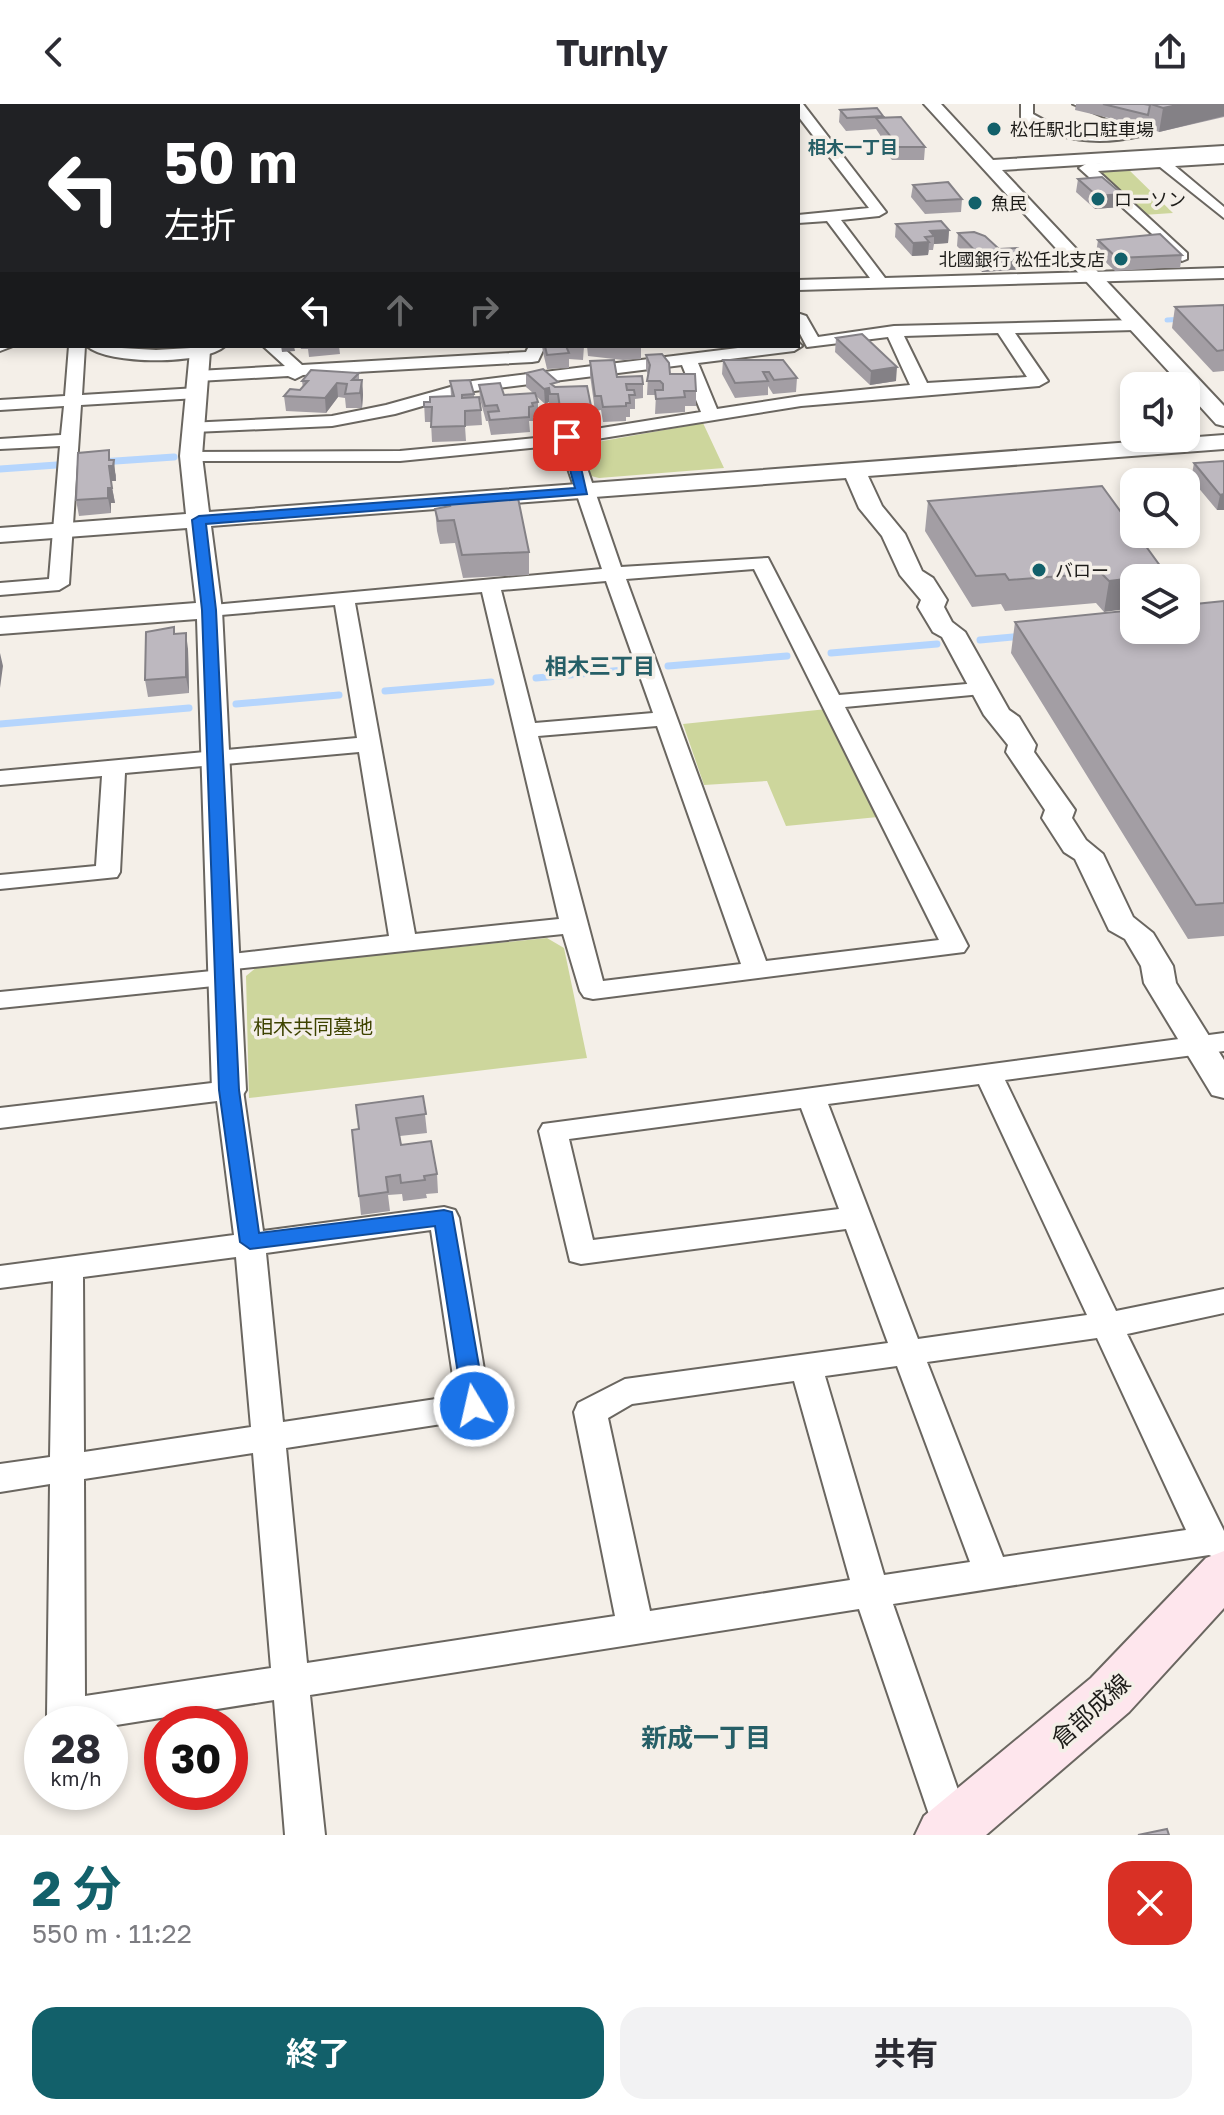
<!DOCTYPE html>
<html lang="ja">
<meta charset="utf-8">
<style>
body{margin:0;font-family:"Golos Text","Noto Sans JP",sans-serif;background:#f2f2f3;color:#2b2b33;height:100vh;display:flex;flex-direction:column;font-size:30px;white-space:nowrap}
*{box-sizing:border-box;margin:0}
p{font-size:26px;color:#7c7c81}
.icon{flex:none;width:44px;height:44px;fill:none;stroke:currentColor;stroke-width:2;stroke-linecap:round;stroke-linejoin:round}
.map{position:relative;height:1731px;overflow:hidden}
.drawer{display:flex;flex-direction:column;background:#fff;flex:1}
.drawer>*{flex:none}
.guide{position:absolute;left:0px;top:0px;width:800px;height:244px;box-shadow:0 4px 12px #0003;background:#202124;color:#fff;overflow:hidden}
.buttons{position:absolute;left:1120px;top:268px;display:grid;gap:16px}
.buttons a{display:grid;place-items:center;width:80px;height:80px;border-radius:16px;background:#fff;box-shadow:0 4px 12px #0003;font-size:40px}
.speed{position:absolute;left:24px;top:1602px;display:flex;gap:16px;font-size:40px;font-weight:700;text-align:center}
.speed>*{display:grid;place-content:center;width:104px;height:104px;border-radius:50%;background:#fff;box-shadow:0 4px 12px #0003;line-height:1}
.speed small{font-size:20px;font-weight:400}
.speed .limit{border:12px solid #d22;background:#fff;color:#111}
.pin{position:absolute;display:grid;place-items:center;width:68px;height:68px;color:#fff;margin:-34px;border-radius:16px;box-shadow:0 4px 12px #0006}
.me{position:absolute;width:88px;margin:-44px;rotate:351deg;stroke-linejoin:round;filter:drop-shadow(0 0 6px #0008)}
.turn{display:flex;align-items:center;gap:28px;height:168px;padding:0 32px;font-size:36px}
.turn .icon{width:104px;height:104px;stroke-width:2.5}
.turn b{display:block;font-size:56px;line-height:68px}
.lanes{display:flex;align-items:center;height:76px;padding:0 32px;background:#0003;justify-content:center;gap:40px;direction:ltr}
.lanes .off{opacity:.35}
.round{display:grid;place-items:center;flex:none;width:84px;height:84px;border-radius:24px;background:#f2f2f3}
.head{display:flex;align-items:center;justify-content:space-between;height:136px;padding:0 32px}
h1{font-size:48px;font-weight:700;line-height:60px;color:#12606a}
.button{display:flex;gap:16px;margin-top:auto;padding:16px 32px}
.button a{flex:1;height:92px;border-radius:24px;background:#12606a;color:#fff;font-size:32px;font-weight:700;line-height:92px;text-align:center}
.button a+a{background:#f2f2f3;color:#2b2b33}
header{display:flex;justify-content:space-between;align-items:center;height:104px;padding:0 32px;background:#fff;font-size:36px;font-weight:700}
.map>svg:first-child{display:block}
.green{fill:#cdd69c}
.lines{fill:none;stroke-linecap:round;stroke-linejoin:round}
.stream-far1{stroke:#b5d5fd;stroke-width:5}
.stream{stroke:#b5d5fd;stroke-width:7}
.minor-casing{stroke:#6a6660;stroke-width:4}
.tertiary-casing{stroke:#6a6660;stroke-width:4}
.secondary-casing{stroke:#6a6660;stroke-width:4}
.minor{fill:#fff;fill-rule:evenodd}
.tertiary{fill:#fff;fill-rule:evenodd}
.secondary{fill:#fee6ed;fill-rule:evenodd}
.wall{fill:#a39ea4}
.shaded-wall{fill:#848186}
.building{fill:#bdb8bf;stroke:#848186;stroke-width:2}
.route{fill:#1a73e8;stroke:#114b97;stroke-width:2}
.poi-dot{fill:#12606a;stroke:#f4efe8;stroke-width:3}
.labels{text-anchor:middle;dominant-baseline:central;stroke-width:7;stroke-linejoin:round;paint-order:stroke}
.far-poi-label{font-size:18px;fill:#1e1d1a;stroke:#f4efe8;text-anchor:start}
.far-neighbourhood-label{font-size:18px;font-weight:bold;fill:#265f67;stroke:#f4efe8}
.park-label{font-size:20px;fill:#3e4300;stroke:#f4efe8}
.neighbourhood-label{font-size:22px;font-weight:bold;fill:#265f67;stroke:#f4efe8}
.near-street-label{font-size:24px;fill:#1e1d1a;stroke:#f4efe8}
.near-neighbourhood-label{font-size:26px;font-weight:bold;fill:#265f67;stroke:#f4efe8}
</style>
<header><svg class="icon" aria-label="back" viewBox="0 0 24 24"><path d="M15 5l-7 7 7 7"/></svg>Turnly<svg class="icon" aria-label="share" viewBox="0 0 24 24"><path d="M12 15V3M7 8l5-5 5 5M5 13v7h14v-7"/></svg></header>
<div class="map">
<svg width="1224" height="1731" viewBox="0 0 1224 1731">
<rect width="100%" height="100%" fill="#f4efe8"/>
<!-- green -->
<path class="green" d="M 1128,65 L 1173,109 L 1143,111 L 1095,67 Z
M 703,319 L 724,364 L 599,374 L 587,371 L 579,344 L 586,340 Z
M 827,605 L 878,713 L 786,722 L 767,677 L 704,681 L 683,620 Z
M 547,834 L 564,844 L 587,954 L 249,994 L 246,872 L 257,863 Z"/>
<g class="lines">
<!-- stream-far1 -->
<path class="stream-far1" d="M 33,2 L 80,0
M 1167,216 L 1185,215"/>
<!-- stream -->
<path class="stream" d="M 101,358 L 174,353
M 0,365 L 71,360
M 980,536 L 1023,532
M 831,549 L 937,540
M 668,562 L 787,552
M 536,574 L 624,566
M 385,587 L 491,578
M 236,600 L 339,591
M 0,620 L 189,604"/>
<!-- minor casing -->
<g class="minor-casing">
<path id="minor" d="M 426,0 L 438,0 L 440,2 L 426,2 Z
M 704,0 L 716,0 L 718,2 L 704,2 Z
M 793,0 L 803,0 L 886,108 L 879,112 L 841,116 L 885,174 L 1224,164 L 1224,174 L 798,186 L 798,176 L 870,174 L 827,117 L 798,119 L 798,111 L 869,104 L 798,12 L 798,2 Z
M 1021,0 L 1033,0 L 1033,10 C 1060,26 1102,41 1131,24 L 1073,0 C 1097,0 1127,6 1145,23 L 1140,32 C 1097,42 1060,37 1021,15 Z
M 1224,51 L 1224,59 L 1175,62 L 1224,103 L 1224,114 L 1160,63 L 1098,67 L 1187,149 L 1187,155 L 1182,157 L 1079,64 L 1086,60 Z
M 0,84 L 2,84 L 2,92 L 0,92 Z
M 0,106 L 2,106 L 2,114 L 0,114 Z
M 0,126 L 2,126 L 2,134 L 0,134 Z
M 0,166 L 2,166 L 2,176 L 0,176 Z
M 800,210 L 806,212 L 818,233 L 894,222 L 1135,216 L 1143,221 L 1135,226 L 1015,229 L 1048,277 L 1039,282 L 801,302 L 578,338 L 621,463 L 768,454 L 839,591 L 990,578 L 993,583 L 982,590 L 845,603 L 968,842 L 964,848 L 593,895 L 584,893 L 580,887 L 563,830 L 225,866 L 237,874 L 233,880 L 0,904 L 0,888 L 222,866 L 210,858 L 214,852 L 389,832 L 359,648 L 125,669 L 120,768 L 117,773 L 0,785 L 0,771 L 96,762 L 102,672 L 0,681 L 0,667 L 357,634 L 335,501 L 209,512 L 199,506 L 202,502 L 602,465 L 560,341 L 400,357 L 191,357 L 182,352 L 185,348 L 400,347 L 546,333 L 701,308 L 682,261 L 474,287 L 395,310 L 332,322 L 194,328 L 188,327 L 188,319 L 332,312 L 386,301 L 472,277 L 754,242 L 798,242 L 798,238 L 802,242 L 794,247 L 698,259 L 717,305 L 801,292 L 910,281 L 888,233 L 807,243 L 798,226 ZM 998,229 L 1027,273 L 927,279 L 904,232 ZM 754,465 L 939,836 L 766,857 L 626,475 ZM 606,477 L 653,609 L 535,619 L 501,486 ZM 482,488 L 559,815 L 415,830 L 355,499 ZM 657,622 L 741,860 L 603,877 L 538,632 Z
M 0,237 L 2,242 L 13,242 L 0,247 Z
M 69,242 L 85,242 L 82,291 L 197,284 L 206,289 L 197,294 L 81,301 L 69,480 L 59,486 L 0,491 L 0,479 L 49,475 L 60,342 L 0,345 L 0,335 L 61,331 L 64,302 L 0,306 L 0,296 L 65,292 Z
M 87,242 L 156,246 L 225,242 C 205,261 107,261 87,242 Z
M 263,242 L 281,242 L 302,261 L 526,248 L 529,242 L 545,242 L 538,257 L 532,258 L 303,271 L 295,275 L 288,272 L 198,277 L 189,272 L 198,267 L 285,262 Z
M 1224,929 L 1224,947 L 1005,976 L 1116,1207 L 1224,1185 L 1224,1209 L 1127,1230 L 1224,1427 L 1224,1457 L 1209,1451 L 893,1500 L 972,1726 L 970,1731 L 936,1731 L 859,1505 L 310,1591 L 325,1731 L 285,1731 L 274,1596 L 110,1622 L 51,1620 L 47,1612 L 50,1380 L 0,1388 L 0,1360 L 50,1353 L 53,1177 L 0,1184 L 0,1162 L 234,1131 L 217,997 L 0,1024 L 0,1004 L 229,977 L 239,979 L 243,986 L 263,1127 L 444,1103 L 455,1106 L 459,1114 L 490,1302 L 486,1311 L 474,1315 L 286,1344 L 307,1559 L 615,1512 L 574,1308 L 578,1299 L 625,1275 L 888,1239 L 846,1125 L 581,1160 L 570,1157 L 539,1027 L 543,1020 ZM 979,980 L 1087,1211 L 918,1235 L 828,1000 ZM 801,1004 L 839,1105 L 593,1136 L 569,1035 ZM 431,1126 L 456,1292 L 283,1318 L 266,1149 ZM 236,1153 L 251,1323 L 84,1348 L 83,1173 ZM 1097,1234 L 1186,1426 L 1003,1453 L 927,1258 ZM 897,1262 L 970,1458 L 884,1471 L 825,1272 ZM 794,1277 L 850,1476 L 650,1507 L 608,1314 L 632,1300 ZM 253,1349 L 271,1564 L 85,1592 L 84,1375 Z"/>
</g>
<!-- tertiary casing -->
<g class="tertiary-casing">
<path id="tertiary" d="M 645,0 L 692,0 L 644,2 Z
M 924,0 L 941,0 L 993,56 L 1224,42 L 1224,52 L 1002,66 L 1224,302 L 1224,322 L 1216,320 L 1186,287 L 1186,282 L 1182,282 Z
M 0,37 L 2,37 L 2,47 L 0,47 Z
M 195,242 L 207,243 L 210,247 L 202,352 L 209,408 L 1224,331 L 1224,345 L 868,372 L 882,402 L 905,430 L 922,467 L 933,474 L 947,496 L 944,503 L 952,518 L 965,528 L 1009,606 L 1019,613 L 1036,641 L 1034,648 L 1075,706 L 1072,714 L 1086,736 L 1103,750 L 1133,813 L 1153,829 L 1173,862 L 1176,879 L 1224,956 L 1224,994 L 1212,991 L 1144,879 L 1141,862 L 1125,835 L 1109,826 L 1075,755 L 1064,748 L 1042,714 L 1045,706 L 1006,648 L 1008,641 L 984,611 L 942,533 L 933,528 L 918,503 L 921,496 L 900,471 L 882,432 L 859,404 L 846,374 L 211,422 L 222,506 L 246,986 L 241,994 L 229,998 L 217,994 L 212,986 L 197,515 L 0,530 L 0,514 L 196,499 L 187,424 L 0,438 L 0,424 L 186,410 L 180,352 L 190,247 Z"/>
</g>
<!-- secondary casing -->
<g class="secondary-casing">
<path id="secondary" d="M 1224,1447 L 1224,1504 L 1129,1608 L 986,1731 L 915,1731 L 924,1712 L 1091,1574 L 1206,1454 Z"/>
</g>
<!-- minor -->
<use href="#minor" class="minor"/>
<!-- tertiary -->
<use href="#tertiary" class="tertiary"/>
<!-- secondary -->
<use href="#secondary" class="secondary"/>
</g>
<!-- wall -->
<path class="wall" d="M 1076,0 L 1224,0 L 1224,13 L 1159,28 L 1147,23 L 1075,6 Z
M 840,6 L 883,12 L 883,14 L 925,43 L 924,56 L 892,56 L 888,51 L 888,43 L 876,25 L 846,27 L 839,18 Z
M 1078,75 L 1122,90 L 1120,103 L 1095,105 L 1076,88 Z
M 913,81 L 962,95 L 961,108 L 925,110 L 911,93 Z
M 896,120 L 949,126 L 948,139 L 934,140 L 933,146 L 929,146 L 928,151 L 912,152 L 895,133 Z
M 958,129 L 999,145 L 1026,151 L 1024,165 L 982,168 L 957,142 Z
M 1098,136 L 1182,151 L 1180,164 L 1165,164 L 1115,167 L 1096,149 Z
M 1224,201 L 1224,267 L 1213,268 L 1172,224 L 1175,203 Z
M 836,234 L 896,277 L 870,281 L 835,248 Z
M 300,242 L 339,242 L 340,250 L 309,253 L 308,245 L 301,245 Z
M 542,242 L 584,242 L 583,256 L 569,255 L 569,264 L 547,265 L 543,248 Z
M 587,242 L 641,242 L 641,255 L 623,256 L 588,252 Z
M 646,251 L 670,270 L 696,287 L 696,302 L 685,302 L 685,308 L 655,310 L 656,291 L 647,291 L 648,271 L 646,265 Z
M 723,256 L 797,274 L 796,288 L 773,290 L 768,282 L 768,291 L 735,294 L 722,270 Z
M 590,257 L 617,273 L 643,280 L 643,294 L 635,295 L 635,305 L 630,305 L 630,313 L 626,313 L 626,317 L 603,318 L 601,306 L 595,307 L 590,271 Z
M 359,269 L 359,276 L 362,276 L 363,291 L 362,304 L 346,304 L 345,294 L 338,293 L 326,309 L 286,307 L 284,292 L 300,286 L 303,284 L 302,277 Z
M 526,269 L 558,283 L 591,302 L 591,317 L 560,318 L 558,305 L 550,305 L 549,298 L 545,300 L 536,292 L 538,298 L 538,313 L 533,313 L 534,317 L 529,317 L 530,328 L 491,331 L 488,317 L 486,317 L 480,295 L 479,281 L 504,291 L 533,289 L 526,283 Z
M 450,277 L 474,290 L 474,294 L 481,306 L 482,321 L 465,322 L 466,337 L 432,338 L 431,318 L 425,318 L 424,298 L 430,298 L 451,292 Z
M 109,346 L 110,356 L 116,371 L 116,377 L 111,377 L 115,399 L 111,399 L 111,409 L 79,412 L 76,396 Z
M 1224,357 L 1224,406 L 1217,406 L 1191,375 L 1194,359 Z
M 447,396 L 529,448 L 529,471 L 463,474 L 455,439 L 440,440 L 437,427 L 435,405 L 448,403 Z
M 928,397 L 1134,426 L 1104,508 L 1096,499 L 1005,507 L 1001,500 L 972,503 L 925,427 Z
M 1224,497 L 1224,832 L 1188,835 L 1011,549 L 1015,518 Z
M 174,523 L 175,530 L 188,545 L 189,589 L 148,593 L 145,576 Z
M 423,992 L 427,1029 L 400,1032 L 401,1041 L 437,1070 L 438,1089 L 426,1090 L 427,1094 L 403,1097 L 402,1090 L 388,1091 L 390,1107 L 361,1111 L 352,1026 L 359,1025 Z"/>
<!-- shaded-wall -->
<path class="shaded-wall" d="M 1182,0 L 1224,0 L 1224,12 L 1159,28 L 1163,4 Z
M 1122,90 L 1120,103 L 1095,105 L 1097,92 Z
M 949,126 L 948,139 L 934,140 L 934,132 L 930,127 Z
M 929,138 L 928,151 L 912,152 L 913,139 Z
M 1026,151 L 1024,165 L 982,168 L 983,155 Z
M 281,242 L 294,242 L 295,247 L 282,248 Z
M 897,263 L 896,277 L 870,281 L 871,267 Z
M 362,276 L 363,291 L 362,304 L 360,289 Z
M 337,279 L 338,293 L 326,309 L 325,294 Z
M 549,284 L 549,298 L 545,300 L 544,285 Z
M 109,346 L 111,362 L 114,356 L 116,377 L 111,377 Z
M 108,384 L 112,384 L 115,399 L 111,399 L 111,409 L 108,394 Z
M 1224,390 L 1224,406 L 1217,406 L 1220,391 Z
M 1166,470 L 1165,474 L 1134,474 L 1134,504 L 1104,508 L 1109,477 Z
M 186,529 L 188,545 L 189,589 L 186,573 Z
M 0,549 L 3,562 L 0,584 Z"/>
<!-- building -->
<path class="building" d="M 212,0 L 231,0 L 231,2 L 212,2 Z
M 1103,0 L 1144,0 L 1150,1 L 1148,11 Z
M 1151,0 L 1182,0 L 1163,4 Z
M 877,4 L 883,12 L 847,14 L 840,6 Z
M 901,13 L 925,43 L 893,43 L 889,38 L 895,38 L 876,14 Z
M 1102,73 L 1122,90 L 1097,92 L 1078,75 Z
M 948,78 L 962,95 L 926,97 L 913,81 Z
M 941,117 L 949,126 L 930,127 L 934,132 L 925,133 L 929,138 L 913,139 L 896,120 Z
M 974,128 L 985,132 L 999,145 L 1018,144 L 1026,151 L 983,155 L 958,129 Z
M 1160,130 L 1182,151 L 1117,154 L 1098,136 Z
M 1224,201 L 1224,246 L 1217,247 L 1175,203 Z
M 862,230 L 897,263 L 871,267 L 836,234 Z
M 545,242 L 566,242 L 569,249 L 547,251 Z
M 662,250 L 669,259 L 670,270 L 695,270 L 696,287 L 684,287 L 685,293 L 656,295 L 655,286 L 663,286 L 663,280 L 660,277 L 647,277 L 650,261 L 646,251 Z
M 614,256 L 617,273 L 642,272 L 643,280 L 626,280 L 627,286 L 634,286 L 635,291 L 629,291 L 630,299 L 626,299 L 626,302 L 603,303 L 601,292 L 595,292 L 590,257 Z
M 723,256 L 783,256 L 797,274 L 774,276 L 769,268 L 763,268 L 768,277 L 735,279 Z
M 543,265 L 558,278 L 551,280 L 555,283 L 587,282 L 591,302 L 560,304 L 558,290 L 550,290 L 549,284 L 544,285 L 526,269 Z
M 311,266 L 359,269 L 352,276 L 362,276 L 360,289 L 345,290 L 347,280 L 337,279 L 325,294 L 284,292 L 290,285 L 300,286 L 308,277 L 302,277 Z
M 470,276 L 474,290 L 462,291 L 462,294 L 479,293 L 481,306 L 465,307 L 465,322 L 431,323 L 432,303 L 424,303 L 424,298 L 430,298 L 430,293 L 454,292 L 450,277 Z
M 500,279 L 504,291 L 535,289 L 538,298 L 532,299 L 533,302 L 529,303 L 529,313 L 490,316 L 488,308 L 499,307 L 497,301 L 485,302 L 479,281 Z
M 109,346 L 109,356 L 114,356 L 113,362 L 109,362 L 112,384 L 108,384 L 108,394 L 76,396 L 78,349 Z
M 1224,357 L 1224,390 L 1220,391 L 1194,359 Z
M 1102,382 L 1134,426 L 1134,430 L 1137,430 L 1166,470 L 1109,477 L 1101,469 L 1009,476 L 1005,470 L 976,472 L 928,397 Z
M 517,389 L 529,448 L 462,451 L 454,416 L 438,417 L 435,405 L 450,402 L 447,396 Z
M 1224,497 L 1224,799 L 1196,801 L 1015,518 L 1134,506 L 1134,526 L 1186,526 L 1186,501 Z
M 174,523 L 174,530 L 186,529 L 186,573 L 145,576 L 146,528 Z
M 423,992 L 426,1010 L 396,1014 L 401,1041 L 431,1037 L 437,1070 L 424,1072 L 425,1076 L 401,1079 L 400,1071 L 386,1073 L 388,1088 L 359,1092 L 352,1026 L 359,1025 L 356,1001 Z
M 1167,1725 L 1169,1731 L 1138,1731 Z"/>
<!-- route -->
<path class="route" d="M 567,329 L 574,333 L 587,390 L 206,420 L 216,506 L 239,986 L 259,1129 L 444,1106 L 452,1108 L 486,1302 L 482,1309 L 466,1309 L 463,1302 L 435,1122 L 250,1145 L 240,1138 L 219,986 L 202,506 L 192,416 L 199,412 L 575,384 L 561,333 Z"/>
<!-- markers -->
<g class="poi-dot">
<circle cx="994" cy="25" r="8"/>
<circle cx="1098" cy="95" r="8"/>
<circle cx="975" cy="99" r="8"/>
<circle cx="1121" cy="155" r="8"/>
<circle cx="1039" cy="466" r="8"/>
</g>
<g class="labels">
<!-- far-poi labels -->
<g class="far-poi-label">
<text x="1010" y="25">松任駅北口駐車場</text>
<text x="1114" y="95">ローソン</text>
<text x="991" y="99">魚民</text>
<text x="1105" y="155" text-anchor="end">北國銀行 松任北支店</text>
<text x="1055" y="466">バロー</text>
</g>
<!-- far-neighbourhood labels -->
<g class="far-neighbourhood-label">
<text x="853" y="43">相木一丁目</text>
</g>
<!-- park labels -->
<g class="park-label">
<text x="313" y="922">相木共同墓地</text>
</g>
<!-- neighbourhood labels -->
<g class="neighbourhood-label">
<text x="600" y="561">相木三丁目</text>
</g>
<!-- near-street labels -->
<g class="near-street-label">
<text transform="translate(1090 1606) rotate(-42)">倉部成線</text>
</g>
<!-- near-neighbourhood labels -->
<g class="near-neighbourhood-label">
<text x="706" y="1633">新成一丁目</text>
</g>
</g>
</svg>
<div class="buttons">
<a><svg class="icon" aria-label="sound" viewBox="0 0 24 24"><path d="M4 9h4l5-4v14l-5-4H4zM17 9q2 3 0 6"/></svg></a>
<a><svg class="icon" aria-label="search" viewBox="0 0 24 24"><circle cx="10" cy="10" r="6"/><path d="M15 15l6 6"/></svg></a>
<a><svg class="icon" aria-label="layers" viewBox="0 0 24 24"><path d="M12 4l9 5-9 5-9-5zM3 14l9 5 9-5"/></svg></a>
</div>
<div class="speed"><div>28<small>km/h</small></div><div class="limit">30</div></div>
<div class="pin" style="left:567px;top:333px;background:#d93025"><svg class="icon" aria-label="arrive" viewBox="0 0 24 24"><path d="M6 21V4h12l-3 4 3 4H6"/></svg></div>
<svg class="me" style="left:474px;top:1302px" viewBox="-20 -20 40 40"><circle r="17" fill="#1a73e8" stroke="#fff" stroke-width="3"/><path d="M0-11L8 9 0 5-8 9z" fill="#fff"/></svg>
<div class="guide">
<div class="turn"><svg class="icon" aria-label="left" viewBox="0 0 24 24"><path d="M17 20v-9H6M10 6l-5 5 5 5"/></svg><div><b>50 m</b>左折</div></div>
<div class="lanes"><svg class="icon" aria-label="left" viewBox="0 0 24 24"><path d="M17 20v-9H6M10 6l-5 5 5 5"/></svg><svg class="icon off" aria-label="ahead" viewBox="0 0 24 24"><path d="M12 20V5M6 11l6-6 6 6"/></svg><svg class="icon off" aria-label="right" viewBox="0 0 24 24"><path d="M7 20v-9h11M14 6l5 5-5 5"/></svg></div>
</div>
</div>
<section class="drawer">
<div class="head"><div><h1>2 分</h1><p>550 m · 11:22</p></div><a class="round" style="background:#d93025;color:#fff"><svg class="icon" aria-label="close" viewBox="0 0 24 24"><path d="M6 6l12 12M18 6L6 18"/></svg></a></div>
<div class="button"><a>終了</a><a>共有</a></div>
</section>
